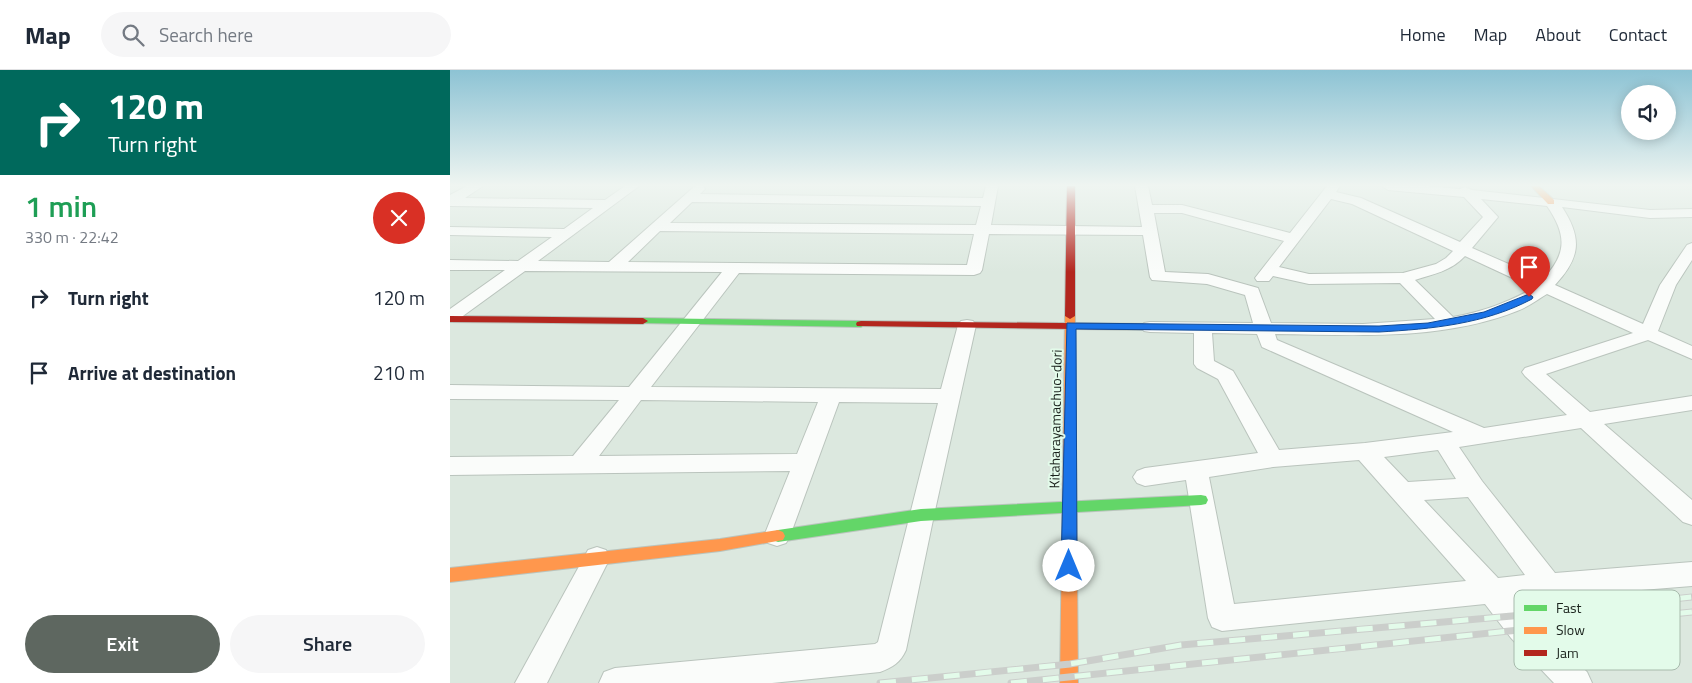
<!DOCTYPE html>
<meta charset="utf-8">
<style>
body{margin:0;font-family:"Titillium Web",sans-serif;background:#f6f6f7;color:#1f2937;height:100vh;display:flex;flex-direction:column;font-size:19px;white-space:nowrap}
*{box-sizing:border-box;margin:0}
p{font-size:16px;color:#747a83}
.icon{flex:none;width:28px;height:28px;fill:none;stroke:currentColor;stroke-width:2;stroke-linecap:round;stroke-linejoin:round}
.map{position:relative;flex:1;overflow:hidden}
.drawer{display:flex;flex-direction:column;background:#fff;width:450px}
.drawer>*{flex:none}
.top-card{background:#00695c;color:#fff;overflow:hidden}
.controls{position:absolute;left:1171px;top:15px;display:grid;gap:10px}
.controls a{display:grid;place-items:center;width:55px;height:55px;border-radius:50%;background:#fff;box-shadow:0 2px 12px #0003;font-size:25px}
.pin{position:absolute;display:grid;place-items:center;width:42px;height:42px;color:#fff;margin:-51px -21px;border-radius:50% 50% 50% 0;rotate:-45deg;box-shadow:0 0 5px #0007}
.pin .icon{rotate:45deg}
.me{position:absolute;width:55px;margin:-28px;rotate:0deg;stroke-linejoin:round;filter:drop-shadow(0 0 4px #0008)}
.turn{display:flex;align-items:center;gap:18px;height:105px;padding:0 25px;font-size:22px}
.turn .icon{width:65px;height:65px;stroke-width:2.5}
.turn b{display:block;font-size:35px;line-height:42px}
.round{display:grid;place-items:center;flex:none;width:52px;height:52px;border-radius:26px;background:#f6f6f7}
.overview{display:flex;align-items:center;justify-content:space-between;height:85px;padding:0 25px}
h1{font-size:30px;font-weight:600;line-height:38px;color:#1e9e55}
.cta{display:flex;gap:10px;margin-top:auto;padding:10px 25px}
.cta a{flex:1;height:58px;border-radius:30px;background:#5e6760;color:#fff;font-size:20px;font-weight:600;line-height:58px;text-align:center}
.cta a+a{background:#f6f6f7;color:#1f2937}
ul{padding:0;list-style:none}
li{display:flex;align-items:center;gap:15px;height:75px;padding:0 25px}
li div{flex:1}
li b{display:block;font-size:19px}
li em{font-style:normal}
header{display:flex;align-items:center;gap:30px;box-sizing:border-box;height:70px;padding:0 25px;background:#fff;border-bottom:1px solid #e0e1e3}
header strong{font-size:24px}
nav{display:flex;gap:28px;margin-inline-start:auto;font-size:18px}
.search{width:350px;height:45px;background:#f6f6f7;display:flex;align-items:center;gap:12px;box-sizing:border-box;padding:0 18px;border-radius:28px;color:#747a83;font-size:19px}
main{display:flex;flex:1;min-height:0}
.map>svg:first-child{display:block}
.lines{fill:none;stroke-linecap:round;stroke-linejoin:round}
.street-casing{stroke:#bac4bd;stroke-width:2}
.fast-casing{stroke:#bac4bd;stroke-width:2}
.slow-casing{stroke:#bac4bd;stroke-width:2}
.jam-casing{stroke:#bac4bd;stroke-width:2}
.street{fill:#fafcfa;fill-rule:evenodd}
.fast{fill:#63d668;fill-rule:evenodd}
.slow{fill:#ff974d;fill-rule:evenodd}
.jam{fill:#b3261e;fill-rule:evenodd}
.rail-casing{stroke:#cbcecb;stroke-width:7}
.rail{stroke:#e3fbea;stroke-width:5;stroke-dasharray:16;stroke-linecap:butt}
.route{fill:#1a73e8;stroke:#114b97}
.labels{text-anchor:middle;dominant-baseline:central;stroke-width:4;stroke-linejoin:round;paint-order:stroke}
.street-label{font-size:14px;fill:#1a221c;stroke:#e3fbea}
.key{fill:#e3fbea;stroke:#a7baac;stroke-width:1}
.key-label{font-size:14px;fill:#1a221c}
</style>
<header>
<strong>Map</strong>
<div class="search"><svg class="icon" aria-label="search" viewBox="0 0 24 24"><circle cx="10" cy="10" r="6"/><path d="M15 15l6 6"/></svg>Search here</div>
<nav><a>Home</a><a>Map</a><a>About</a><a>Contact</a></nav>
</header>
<main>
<section class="drawer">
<div class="top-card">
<div class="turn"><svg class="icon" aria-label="right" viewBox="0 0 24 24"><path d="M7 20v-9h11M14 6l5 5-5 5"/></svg><div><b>120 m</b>Turn right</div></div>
</div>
<div class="overview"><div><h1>1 min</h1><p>330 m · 22:42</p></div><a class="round" style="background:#d93025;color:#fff"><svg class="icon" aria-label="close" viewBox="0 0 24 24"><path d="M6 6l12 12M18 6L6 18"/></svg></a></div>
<ul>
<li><svg class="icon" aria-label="right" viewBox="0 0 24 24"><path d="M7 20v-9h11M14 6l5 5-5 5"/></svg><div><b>Turn right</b></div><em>120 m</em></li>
<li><svg class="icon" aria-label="arrive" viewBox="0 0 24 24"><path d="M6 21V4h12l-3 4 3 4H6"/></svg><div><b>Arrive at destination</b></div><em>210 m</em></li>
</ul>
<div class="cta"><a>Exit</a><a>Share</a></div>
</section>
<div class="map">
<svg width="1242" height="613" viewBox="0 0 1242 613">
<rect width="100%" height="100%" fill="#dce8df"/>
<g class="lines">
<!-- street casing -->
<g class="street-casing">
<path id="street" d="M 17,116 L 33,116 L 15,128 L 155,130 L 175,116 L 189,116 L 88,191 L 159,192 L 245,116 L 253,116 L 255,119 L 250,124 L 533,128 L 536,116 L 548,116 L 541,155 L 692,157 L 685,116 L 698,116 L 702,135 L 732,135 L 840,163 L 877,116 L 890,116 L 886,122 L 911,128 L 1010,172 L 1033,147 L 1014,127 L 938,120 L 932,116 L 977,116 L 1010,119 L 1015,117 L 1022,120 L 1200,140 L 1242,139 L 1242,147 L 1200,148 L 1112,137 C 1133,169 1130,188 1105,215 L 1193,254 L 1210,215 L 1237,175 L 1242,173 L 1242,190 L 1226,215 L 1208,261 L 1242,276 L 1242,289 L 1198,270 L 1096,304 L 1140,342 L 1242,326 L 1242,340 L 1154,354 L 1242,430 L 1242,455 L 1233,452 L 1131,358 L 1009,377 L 1032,411 L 1105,503 L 1242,492 L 1242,516 L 1066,530 L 1081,550 L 1137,602 L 1142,613 L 1104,613 L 1061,568 L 1035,534 L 772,561 L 762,557 L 758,548 L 736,410 L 695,416 L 687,413 L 683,407 L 687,401 L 695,398 L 808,383 L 768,309 L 747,298 L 744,294 L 744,263 L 700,262 L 694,261 L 691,257 L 694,253 L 700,252 L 803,253 L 795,225 L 757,214 L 702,210 L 700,207 L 693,165 L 539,164 L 532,200 L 530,203 L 524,205 L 289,203 L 201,317 L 491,319 L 508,255 L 511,251 L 517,250 L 523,251 L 526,255 L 484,445 L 456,580 C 450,593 443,597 430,602 L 322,613 L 149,613 L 154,602 L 165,598 L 425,574 L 428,572 L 488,333 L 389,332 L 340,466 L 336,473 L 327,476 L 318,473 L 314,466 L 340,401 L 0,405 L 0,387 L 123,386 L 169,330 L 0,329 L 0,315 L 179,317 L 272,202 L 75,201 L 6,251 L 0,252 L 0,239 L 55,200 L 0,200 L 0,190 L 68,191 L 102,167 L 0,165 L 0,157 L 114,159 L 143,138 L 0,136 L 0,125 ZM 881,129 L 902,134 L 1003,181 L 996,188 L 986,194 L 953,203 L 859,204 L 829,197 ZM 1031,129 L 1097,136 C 1117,165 1117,184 1093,209 L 1022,178 L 1048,147 ZM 242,132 L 531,136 L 526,155 L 220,153 ZM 704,143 L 732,143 L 834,171 L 805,208 L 807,211 L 819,211 L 823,206 L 859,214 L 950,213 L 985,249 L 913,254 L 821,253 L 808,218 L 758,204 L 715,202 ZM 210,161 L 524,164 L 517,195 L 178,192 ZM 1015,186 L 1084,218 C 1056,233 1035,241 1003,247 L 965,210 C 984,204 1001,201 1015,186 ZM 1097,224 L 1183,263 L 1075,298 L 1072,302 L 1075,306 L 1117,345 L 1034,358 L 827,270 L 825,264 C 905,265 991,271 1067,241 C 1078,237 1087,230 1097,224 ZM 762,263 L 807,264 L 812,277 L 1003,362 L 915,373 L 829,380 L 783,301 L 764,291 ZM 191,330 L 368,332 L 347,384 L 149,386 ZM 988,380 L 1006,409 L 958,412 L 934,387 ZM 909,390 L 1016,511 L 784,534 L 759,407 L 823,397 ZM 1018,427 L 1075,505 L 1048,508 L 974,430 Z
M 147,477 L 156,480 L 160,488 L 97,613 L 65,613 L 138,480 Z"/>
</g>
<!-- fast casing -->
<g class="fast-casing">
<path id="fast" d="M 193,248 L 411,251 L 416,254 L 411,257 L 189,253 L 188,251 Z
M 751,425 L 756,426 L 758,430 L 756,434 L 751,435 L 471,451 L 328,472 L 323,470 L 321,466 L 323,462 L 328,460 L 471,439 Z"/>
</g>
<!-- slow casing -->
<g class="slow-casing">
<path id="slow" d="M 1081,116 L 1089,116 L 1104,130 L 1104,134 L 1098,134 Z
M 620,243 L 625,246 L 628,613 L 610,613 L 615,246 Z
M 328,460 L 333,462 L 335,466 L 333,470 L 270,481 L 0,512 L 0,498 L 270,469 Z"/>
</g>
<!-- jam casing -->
<g class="jam-casing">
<path id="jam" d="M 617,116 L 625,116 L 625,246 L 620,249 L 615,246 Z
M 0,246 L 193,248 L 198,251 L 193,254 L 0,252 Z
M 411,251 L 700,254 L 705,257 L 700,260 L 407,256 L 406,254 L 407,252 Z"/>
</g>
<!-- street -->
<use href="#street" class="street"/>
<!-- fast -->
<use href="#fast" class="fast"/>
<!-- slow -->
<use href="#slow" class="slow"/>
<!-- jam -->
<use href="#jam" class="jam"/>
<!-- rail casing -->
<g class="rail-casing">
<path id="rail" d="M 430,613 L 620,594 L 731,575 L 1062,546 L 1242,527
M 561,613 L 1242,542"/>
</g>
<!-- rail -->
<use href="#rail" class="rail"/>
</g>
<!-- sky -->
<linearGradient id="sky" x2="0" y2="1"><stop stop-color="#8dc3d4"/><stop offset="0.57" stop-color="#eff5f1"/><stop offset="1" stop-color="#eff5f1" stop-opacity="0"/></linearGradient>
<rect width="1242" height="202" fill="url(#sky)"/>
<!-- route -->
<path class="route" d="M 1079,224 L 1083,227 L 1082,229 C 1035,254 982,259 929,262 L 626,259 L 627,496 L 624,501 L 619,503 L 613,501 L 611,496 L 617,253 L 929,256 L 978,253 L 1034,242 Z"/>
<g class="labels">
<!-- street labels -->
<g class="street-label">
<text transform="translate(605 349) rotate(-89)">Kitaharayamachuo-dori</text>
</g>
</g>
<!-- legend -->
<rect x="1064" y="520" width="166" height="80" rx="8" class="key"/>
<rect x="1074" y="535" width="23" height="6" fill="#63d668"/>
<rect x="1074" y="557" width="23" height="7" fill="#ff974d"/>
<rect x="1074" y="580" width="23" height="6" fill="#b3261e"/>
<g class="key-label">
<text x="1106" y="543">Fast</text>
<text x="1106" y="565">Slow</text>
<text x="1106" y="588">Jam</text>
</g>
</svg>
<div class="controls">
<a><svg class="icon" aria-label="sound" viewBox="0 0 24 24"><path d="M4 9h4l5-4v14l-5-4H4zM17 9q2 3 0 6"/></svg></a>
</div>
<div class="pin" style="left:1079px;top:227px;background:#d93025"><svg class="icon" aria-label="arrive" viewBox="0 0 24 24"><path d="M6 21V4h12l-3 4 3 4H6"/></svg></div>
<svg class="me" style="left:619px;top:496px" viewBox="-20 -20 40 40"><circle r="19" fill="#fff"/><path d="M0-13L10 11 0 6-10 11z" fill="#1a73e8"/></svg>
</div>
</main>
